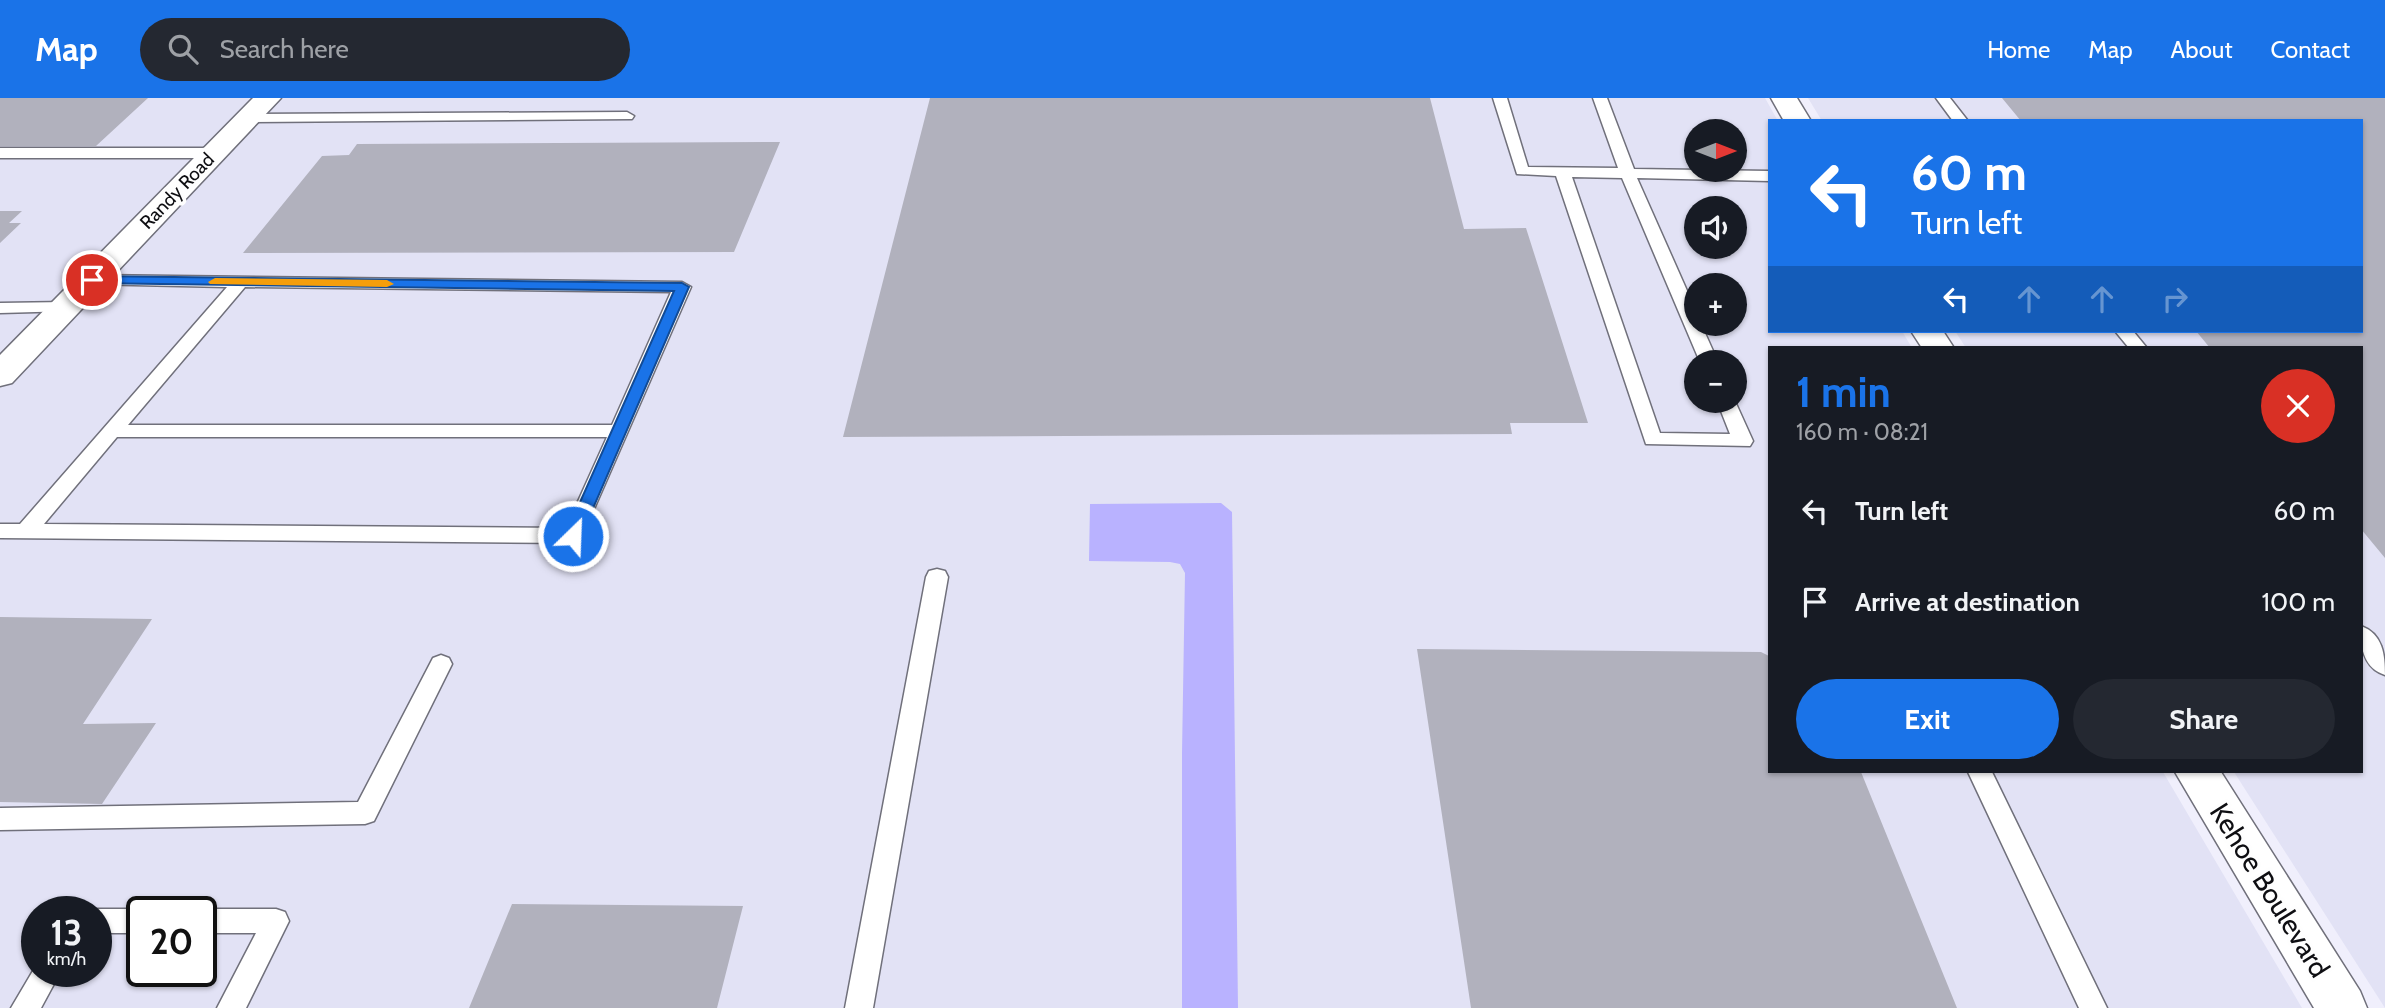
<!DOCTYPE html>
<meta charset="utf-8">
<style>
body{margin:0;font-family:Cabin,sans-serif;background:#242831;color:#f1f3f6;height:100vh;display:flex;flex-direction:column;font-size:26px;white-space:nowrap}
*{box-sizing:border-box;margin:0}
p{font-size:23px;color:#9ea1a6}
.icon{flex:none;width:38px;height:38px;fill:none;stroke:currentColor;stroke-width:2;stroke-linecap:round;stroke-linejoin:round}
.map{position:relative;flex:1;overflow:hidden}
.panel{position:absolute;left:1768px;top:248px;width:595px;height:427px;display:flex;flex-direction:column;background:#171b24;border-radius:0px;box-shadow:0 2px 5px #0004}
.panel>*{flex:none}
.top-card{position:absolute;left:1768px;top:21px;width:595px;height:214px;border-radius:0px;box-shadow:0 2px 5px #0004;background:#1a73e8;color:#fff;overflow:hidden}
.needle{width:46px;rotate:90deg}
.fabs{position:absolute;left:1684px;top:21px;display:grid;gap:14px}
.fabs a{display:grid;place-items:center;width:63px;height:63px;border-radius:50%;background:#171b24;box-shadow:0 2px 5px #0004;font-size:35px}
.speed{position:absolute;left:21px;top:798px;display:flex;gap:14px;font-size:35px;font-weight:700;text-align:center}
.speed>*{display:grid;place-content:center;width:91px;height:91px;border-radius:50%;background:#171b24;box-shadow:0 2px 5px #0004;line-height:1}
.speed small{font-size:18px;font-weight:400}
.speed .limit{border:4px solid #111;border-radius:10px;background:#fff;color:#111}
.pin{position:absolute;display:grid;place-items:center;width:60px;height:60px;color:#fff;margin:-30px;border:4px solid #fff;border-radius:50%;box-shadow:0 2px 7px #0007}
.me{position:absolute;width:77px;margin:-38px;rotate:24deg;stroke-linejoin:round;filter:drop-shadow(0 0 5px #0008)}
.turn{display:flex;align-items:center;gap:24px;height:147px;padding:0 28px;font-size:32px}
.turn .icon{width:91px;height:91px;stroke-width:2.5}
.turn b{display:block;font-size:49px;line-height:60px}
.lanes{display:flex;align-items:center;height:66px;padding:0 28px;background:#0003;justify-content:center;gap:35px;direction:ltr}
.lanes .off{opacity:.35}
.round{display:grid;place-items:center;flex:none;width:74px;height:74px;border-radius:37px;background:#242831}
.overview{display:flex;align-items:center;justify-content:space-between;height:119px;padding:0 28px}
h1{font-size:42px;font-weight:700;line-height:52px;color:#1a73e8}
.button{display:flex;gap:14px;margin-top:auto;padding:14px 28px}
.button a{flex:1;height:80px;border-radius:42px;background:#1a73e8;color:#fff;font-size:28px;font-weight:700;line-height:80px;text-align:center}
.button a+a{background:#242831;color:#f1f3f6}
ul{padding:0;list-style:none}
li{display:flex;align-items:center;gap:21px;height:91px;padding:0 28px}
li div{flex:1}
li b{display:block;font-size:26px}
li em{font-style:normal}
header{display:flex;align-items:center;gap:42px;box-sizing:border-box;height:98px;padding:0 35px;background:#1a73e8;color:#fff}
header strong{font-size:33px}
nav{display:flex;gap:38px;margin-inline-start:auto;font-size:24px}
.search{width:490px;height:63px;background:#242831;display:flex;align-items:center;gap:18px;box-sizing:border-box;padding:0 24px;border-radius:38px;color:#9ea1a6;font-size:26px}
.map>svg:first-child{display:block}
.built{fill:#e2e2f5;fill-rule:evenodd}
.water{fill:#b9b2ff}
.building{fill:#b1b1bd}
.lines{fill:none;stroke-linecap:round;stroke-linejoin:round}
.service-casing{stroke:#70707b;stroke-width:3}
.minor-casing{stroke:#70707b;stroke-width:3}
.service{fill:#fff;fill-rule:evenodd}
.minor{fill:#fff;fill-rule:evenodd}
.route{fill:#1a73e8;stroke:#114b97;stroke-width:2}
.slow{fill:#f59e0b}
.labels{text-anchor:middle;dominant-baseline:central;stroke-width:7;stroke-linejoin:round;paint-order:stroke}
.far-street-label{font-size:19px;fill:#0e0e12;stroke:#fefefe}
.near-street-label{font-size:28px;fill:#0e0e12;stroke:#fefefe}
</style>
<header>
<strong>Map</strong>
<div class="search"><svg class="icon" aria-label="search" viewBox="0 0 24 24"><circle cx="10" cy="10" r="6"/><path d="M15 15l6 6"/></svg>Search here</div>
<nav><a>Home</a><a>Map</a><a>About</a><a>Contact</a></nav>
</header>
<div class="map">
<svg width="2385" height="910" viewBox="0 0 2385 910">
<rect width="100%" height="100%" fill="#f0effc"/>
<!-- built -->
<path class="built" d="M 0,0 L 1765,0 L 1778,23 L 1769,23 L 1769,233 L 1902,233 L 1912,250 L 1769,250 L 1769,674 L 2163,674 L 2302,910 L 0,910 ZM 1696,33 L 1734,33 L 1734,72 L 1696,72 ZM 1696,110 L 1734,110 L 1734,149 L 1696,149 ZM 1696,187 L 1734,187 L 1734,226 L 1696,226 ZM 1696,264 L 1734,264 L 1734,303 L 1696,303 ZM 37,814 L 96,814 L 96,873 L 37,873 ZM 142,814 L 201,814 L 201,873 L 142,873 Z
M 1808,0 L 2385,0 L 2385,910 L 2234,674 L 2361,674 L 2361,250 L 1966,250 L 1955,233 L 2361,233 L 2361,23 L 1822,23 Z"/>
<!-- water -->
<path class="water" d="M 1221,405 L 1232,414 L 1238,910 L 1182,910 L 1182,655 L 1185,475 L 1180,466 L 1170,464 L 1089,463 L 1090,406 Z"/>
<!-- building -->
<path class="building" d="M 0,0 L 148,0 L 96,48 L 0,48 Z
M 930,0 L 1430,0 L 1464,131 L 1526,130 L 1588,325 L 1510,325 L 1512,336 L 843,339 Z
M 2002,0 L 2385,0 L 2385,460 L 2361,431 L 2361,250 L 2210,250 L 2196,233 L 2361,233 L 2361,23 L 2021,23 Z
M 780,44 L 734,154 L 243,155 L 322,58 L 349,57 L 357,46 Z
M 0,113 L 22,113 L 9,125 L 21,125 L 0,145 Z
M 0,519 L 152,521 L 83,626 L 156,625 L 102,706 L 0,704 Z
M 1417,551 L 1761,554 L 1769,558 L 1769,674 L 1861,674 L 1957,910 L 1471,910 Z
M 512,806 L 743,808 L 717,910 L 469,910 Z"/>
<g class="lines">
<!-- service casing -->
<g class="service-casing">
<path id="service" d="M 1493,0 L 1507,0 L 1528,69 L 1618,70 L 1593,0 L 1607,0 L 1634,71 L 1769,73 L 1769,83 L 1637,80 L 1696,213 L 1696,226 L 1701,226 L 1718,264 L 1700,264 L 1622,80 L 1572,79 L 1660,335 L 1730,336 L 1717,303 L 1734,301 L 1753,343 L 1750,348 L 1646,346 L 1556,78 L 1517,76 Z
M 1936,0 L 1950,0 L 1968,23 L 1953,23 Z
M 627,14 L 634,18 L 632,21 L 248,24 L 241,20 L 248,16 Z
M 0,50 L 214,50 L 222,55 L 214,60 L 0,60 Z
M 92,177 L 682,184 L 691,189 L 580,443 L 573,445 L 0,440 L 0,426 L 20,426 L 227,189 L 86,186 L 84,182 ZM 245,189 L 671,194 L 612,327 L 128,327 ZM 117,339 L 607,339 L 566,430 L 44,426 Z
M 66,204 L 72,205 L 75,209 L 72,213 L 0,215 L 0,205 Z
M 2115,233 L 2133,233 L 2147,250 L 2129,250 Z
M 937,471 L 945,473 L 948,479 L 873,910 L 845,910 L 926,479 L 929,473 Z
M 2361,528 C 2383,536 2385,557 2385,577 C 2363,570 2360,548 2361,528 Z
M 441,557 L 449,560 L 452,566 L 374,723 L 365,726 L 0,732 L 0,710 L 358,704 L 433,560 Z
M 1968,674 L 1992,674 L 2107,910 L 2079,910 Z
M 96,811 L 142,811 L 150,814 L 142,814 L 142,835 L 96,835 L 96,814 L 88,814 Z
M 201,811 L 276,811 L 285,814 L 289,823 L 246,910 L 217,910 L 256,835 L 201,835 L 201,814 L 193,814 Z
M 37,866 L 37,873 L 61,873 L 41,910 L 11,910 Z"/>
</g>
<!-- minor casing -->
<g class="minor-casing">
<path id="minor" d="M 253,0 L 281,0 L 12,285 L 0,288 L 0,257 Z
M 1771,0 L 1797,0 L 1811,23 L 1784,23 Z
M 1911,233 L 1943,233 L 1954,250 L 1922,250 Z
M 2175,674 L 2221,674 L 2360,893 L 2367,910 L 2314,910 Z"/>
</g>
<!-- service -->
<use href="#service" class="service"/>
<!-- minor -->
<use href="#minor" class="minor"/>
</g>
<!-- route -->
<path class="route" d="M 92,178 L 682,185 L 689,189 L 581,438 L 573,443 L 565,438 L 674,193 L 87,185 L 87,180 Z"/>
<!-- slow -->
<path class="slow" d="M 215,180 L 387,182 L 394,186 L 387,189 L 210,186 L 208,184 Z"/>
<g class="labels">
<!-- far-street labels -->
<g class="far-street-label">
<text transform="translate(177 93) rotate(-46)">Randy Road</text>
</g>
<!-- near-street labels -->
<g class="near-street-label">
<text transform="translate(2270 792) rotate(58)">Kehoe Boulevard</text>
</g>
</g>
</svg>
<div class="fabs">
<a><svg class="needle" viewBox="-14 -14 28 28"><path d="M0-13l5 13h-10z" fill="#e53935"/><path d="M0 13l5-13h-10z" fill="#9ea1a6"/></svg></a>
<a><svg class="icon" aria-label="sound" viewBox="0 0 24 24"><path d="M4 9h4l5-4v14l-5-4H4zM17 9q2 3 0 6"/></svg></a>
<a>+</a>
<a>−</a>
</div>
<div class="speed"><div>13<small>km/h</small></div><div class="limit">20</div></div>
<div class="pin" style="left:92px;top:182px;background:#d93025"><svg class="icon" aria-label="arrive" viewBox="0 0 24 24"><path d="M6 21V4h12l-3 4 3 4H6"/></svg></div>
<svg class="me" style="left:573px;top:438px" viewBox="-20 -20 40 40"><circle r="17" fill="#1a73e8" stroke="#fff" stroke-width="3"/><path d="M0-11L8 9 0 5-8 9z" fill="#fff"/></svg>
<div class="top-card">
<div class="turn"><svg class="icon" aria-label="left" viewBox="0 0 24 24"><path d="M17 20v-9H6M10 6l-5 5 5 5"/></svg><div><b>60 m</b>Turn left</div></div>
<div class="lanes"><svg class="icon" aria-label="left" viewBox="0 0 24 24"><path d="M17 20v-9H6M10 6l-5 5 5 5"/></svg><svg class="icon off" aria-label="ahead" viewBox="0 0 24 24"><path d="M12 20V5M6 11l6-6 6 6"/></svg><svg class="icon off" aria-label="ahead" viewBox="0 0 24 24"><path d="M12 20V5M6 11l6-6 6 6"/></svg><svg class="icon off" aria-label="right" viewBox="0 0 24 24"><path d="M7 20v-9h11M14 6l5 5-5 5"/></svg></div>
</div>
<section class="panel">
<div class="overview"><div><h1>1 min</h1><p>160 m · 08:21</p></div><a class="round" style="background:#d93025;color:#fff"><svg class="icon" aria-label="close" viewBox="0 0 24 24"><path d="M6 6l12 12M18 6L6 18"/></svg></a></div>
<ul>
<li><svg class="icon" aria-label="left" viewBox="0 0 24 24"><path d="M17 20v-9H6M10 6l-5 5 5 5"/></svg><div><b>Turn left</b></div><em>60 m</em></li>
<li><svg class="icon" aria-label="arrive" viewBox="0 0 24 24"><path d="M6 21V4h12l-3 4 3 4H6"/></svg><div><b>Arrive at destination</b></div><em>100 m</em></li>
</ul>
<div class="button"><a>Exit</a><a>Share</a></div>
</section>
</div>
